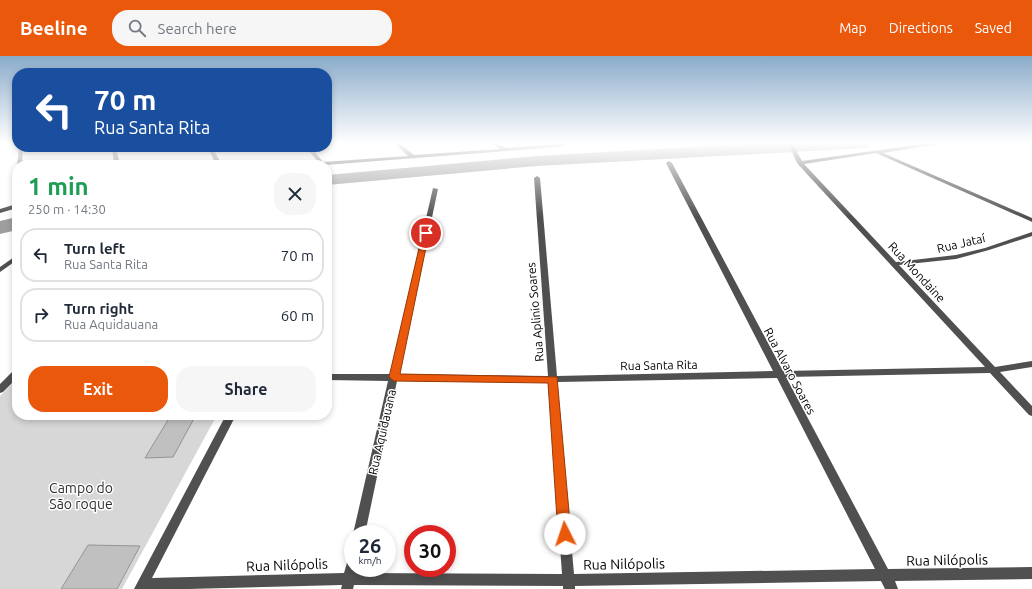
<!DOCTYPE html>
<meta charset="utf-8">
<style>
body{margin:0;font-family:Ubuntu,sans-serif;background:#f6f6f7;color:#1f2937;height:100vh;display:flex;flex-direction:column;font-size:15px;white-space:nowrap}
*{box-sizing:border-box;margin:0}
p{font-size:13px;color:#747a83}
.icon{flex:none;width:22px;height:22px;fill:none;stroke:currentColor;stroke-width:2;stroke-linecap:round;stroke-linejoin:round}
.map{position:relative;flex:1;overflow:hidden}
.drawer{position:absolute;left:12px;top:104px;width:320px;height:260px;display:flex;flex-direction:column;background:#fff;border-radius:16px;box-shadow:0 2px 6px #0003}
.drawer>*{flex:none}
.guide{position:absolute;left:12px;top:12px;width:320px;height:84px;border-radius:16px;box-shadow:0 2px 6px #0003;background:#1a4fa0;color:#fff;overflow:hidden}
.speed{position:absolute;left:344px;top:469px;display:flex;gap:8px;font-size:20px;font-weight:700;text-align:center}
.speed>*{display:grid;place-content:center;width:52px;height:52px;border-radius:50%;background:#fff;box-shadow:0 2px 6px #0003;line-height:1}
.speed small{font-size:10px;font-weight:400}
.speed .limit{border:6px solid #d22;background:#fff;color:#111}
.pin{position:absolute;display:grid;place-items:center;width:34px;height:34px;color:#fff;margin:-17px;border:2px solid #fff;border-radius:50%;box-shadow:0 1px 4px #0007}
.me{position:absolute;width:44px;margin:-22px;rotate:356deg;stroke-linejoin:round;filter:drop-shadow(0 0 3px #0008)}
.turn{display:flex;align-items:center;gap:14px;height:84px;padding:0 16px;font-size:18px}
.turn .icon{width:52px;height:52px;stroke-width:2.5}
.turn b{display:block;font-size:28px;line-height:34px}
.round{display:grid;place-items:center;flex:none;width:42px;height:42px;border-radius:16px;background:#f6f6f7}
.head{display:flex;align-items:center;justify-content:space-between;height:68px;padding:0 16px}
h1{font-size:24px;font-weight:700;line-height:30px;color:#1e9e55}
.primary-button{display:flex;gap:8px;margin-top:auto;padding:8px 16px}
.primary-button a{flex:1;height:46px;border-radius:16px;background:#ea580c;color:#fff;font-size:16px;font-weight:700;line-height:46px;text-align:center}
.primary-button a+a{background:#f6f6f7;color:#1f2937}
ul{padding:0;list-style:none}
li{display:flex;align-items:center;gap:12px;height:54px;margin:0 8px 6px;padding:0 8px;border:2px solid #e0e1e3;border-radius:16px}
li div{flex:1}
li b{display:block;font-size:15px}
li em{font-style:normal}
header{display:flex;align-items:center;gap:24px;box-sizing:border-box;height:56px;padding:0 20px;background:#ea580c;color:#fff}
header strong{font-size:19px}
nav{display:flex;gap:22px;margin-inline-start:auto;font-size:14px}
.search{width:280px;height:36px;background:#f6f6f7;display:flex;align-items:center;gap:10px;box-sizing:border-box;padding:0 14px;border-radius:16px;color:#747a83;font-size:15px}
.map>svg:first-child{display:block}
.green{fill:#d7d7d7}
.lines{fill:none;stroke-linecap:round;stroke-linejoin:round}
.stream{stroke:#9e9e9e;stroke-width:3}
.river{fill:#9e9e9e;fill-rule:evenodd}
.building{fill:#c0c0c0;stroke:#949494}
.minor{fill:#505050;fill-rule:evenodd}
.route{fill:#ea580c;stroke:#983908}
.labels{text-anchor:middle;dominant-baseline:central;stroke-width:3;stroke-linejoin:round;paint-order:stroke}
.street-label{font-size:12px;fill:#000;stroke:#fff}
.near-park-label{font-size:14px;fill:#2e2e2e;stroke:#fff}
.near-street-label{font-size:14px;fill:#000;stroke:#fff}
</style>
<header>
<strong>Beeline</strong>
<div class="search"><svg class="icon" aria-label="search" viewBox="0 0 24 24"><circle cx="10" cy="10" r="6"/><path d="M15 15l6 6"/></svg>Search here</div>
<nav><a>Map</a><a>Directions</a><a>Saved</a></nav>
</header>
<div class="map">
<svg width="1032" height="533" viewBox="0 0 1032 533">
<rect width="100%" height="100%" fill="#fff"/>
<!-- green -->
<path class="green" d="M 17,323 L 17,359 L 217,359 L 122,533 L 0,533 L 0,340 Z"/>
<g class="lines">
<!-- stream -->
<path class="stream" d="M 697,87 L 731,92 L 772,91"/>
<!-- river -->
<path class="river" d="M 763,87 L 873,87 L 871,90 L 865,92 L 537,110 L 327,129 L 327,119 L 537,100 Z
M 17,161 L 17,174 L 0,178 L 0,165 Z"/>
</g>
<!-- building -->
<path class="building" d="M 171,359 L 196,359 L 173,401 L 145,402 Z
M 88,489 L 140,490 L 117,533 L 61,533 Z"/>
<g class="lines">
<!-- minor -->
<path class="minor" d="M 394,87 L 399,87 L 414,99 L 500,93 L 492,87 L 497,87 L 506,92 L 573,87 L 558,91 L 325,109 L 301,109 L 304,107 L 318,106 L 306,91 L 311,91 L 323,106 L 408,100 Z
M 788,87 L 792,87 L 802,105 L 929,87 L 940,87 L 938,88 L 883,97 L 1032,162 L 1032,166 L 1030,165 L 876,97 L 804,108 L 896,206 L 956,199 L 985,192 L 1032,176 L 1032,180 L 989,194 L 956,203 L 899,209 L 995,311 L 1032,305 L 1032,311 L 1000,316 L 1032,350 L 1032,360 L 1029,359 L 990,317 L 786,321 L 888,513 L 1032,511 L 1032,523 L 895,525 L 898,533 L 885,533 L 881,525 L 575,530 L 575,533 L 563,533 L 563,530 L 354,529 L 353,533 L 341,533 L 342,529 L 189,533 L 134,533 L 226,359 L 236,359 L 152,522 L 344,517 L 349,500 L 353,498 L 353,512 L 357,512 L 356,517 L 562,518 L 548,326 L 397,325 L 365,478 L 353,478 L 388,325 L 327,324 L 327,318 L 390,318 L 433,132 L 438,133 L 399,318 L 548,320 L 534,122 L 537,120 L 540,122 L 557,320 L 773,315 L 666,107 L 669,105 L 672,107 L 783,315 L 985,311 L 806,117 L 797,107 ZM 777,322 L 875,513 L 574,518 L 557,326 Z
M 19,91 L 23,91 L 22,109 L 17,110 Z
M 112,91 L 116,91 L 120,109 L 114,109 Z
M 208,91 L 212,91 L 222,109 L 216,109 Z
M 17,131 L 17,152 L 0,157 L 0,153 L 13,149 L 14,133 Z
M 17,199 L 17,204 L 0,216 L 0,211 Z
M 17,313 L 17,322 L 3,336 L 0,337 L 0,328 L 14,314 Z"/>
</g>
<!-- sky -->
<linearGradient id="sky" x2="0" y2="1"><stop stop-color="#8aabca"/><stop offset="0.54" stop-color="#fff"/><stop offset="1" stop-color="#fff" stop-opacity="0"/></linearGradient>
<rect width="1032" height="161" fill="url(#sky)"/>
<!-- route -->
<path class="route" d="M 423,175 L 429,177 L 400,318 L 557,321 L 571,478 L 569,482 L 565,484 L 560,482 L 558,478 L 548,327 L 394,325 L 389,321 Z"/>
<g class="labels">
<!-- street labels -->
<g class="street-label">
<text transform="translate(961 187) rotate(-13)">Rua Jataí</text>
<text transform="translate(917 216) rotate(47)">Rua Mondaine</text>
<text transform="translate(535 256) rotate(-95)">Rua Aplinio Soares</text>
<text transform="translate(659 309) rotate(-1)">Rua Santa Rita</text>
<text transform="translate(790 315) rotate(62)">Rua Alvaro Soares</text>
<text transform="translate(382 376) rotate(-77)">Rua Aquidauana</text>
</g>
<!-- near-park labels -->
<g class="near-park-label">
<text x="81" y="432">Campo do<tspan x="81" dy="16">São roque</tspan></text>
</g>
<!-- near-street labels -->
<g class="near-street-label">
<text transform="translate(947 504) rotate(-1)">Rua Nilópolis</text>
<text transform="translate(624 508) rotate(-1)">Rua Nilópolis</text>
<text transform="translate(287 509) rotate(-2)">Rua Nilópolis</text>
</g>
</g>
</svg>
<div class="speed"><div>26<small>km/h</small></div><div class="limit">30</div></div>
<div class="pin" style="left:426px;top:177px;background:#d93025"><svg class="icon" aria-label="arrive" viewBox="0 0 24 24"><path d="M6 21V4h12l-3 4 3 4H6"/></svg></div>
<svg class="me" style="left:565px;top:478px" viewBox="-20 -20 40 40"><circle r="19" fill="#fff"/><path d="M0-13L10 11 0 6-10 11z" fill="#ea580c"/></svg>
<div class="guide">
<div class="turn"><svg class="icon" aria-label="left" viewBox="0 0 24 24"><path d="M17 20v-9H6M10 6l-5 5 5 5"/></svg><div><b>70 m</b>Rua Santa Rita</div></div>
</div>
<section class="drawer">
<div class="head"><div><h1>1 min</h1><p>250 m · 14:30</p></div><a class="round"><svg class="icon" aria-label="close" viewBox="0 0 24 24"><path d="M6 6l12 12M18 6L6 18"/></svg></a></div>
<ul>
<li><svg class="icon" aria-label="left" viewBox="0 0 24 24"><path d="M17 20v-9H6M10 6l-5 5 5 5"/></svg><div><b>Turn left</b><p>Rua Santa Rita</p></div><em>70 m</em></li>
<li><svg class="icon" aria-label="right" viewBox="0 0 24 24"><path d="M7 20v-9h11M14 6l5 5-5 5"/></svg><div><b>Turn right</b><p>Rua Aquidauana</p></div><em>60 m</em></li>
</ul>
<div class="primary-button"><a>Exit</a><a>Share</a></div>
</section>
</div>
